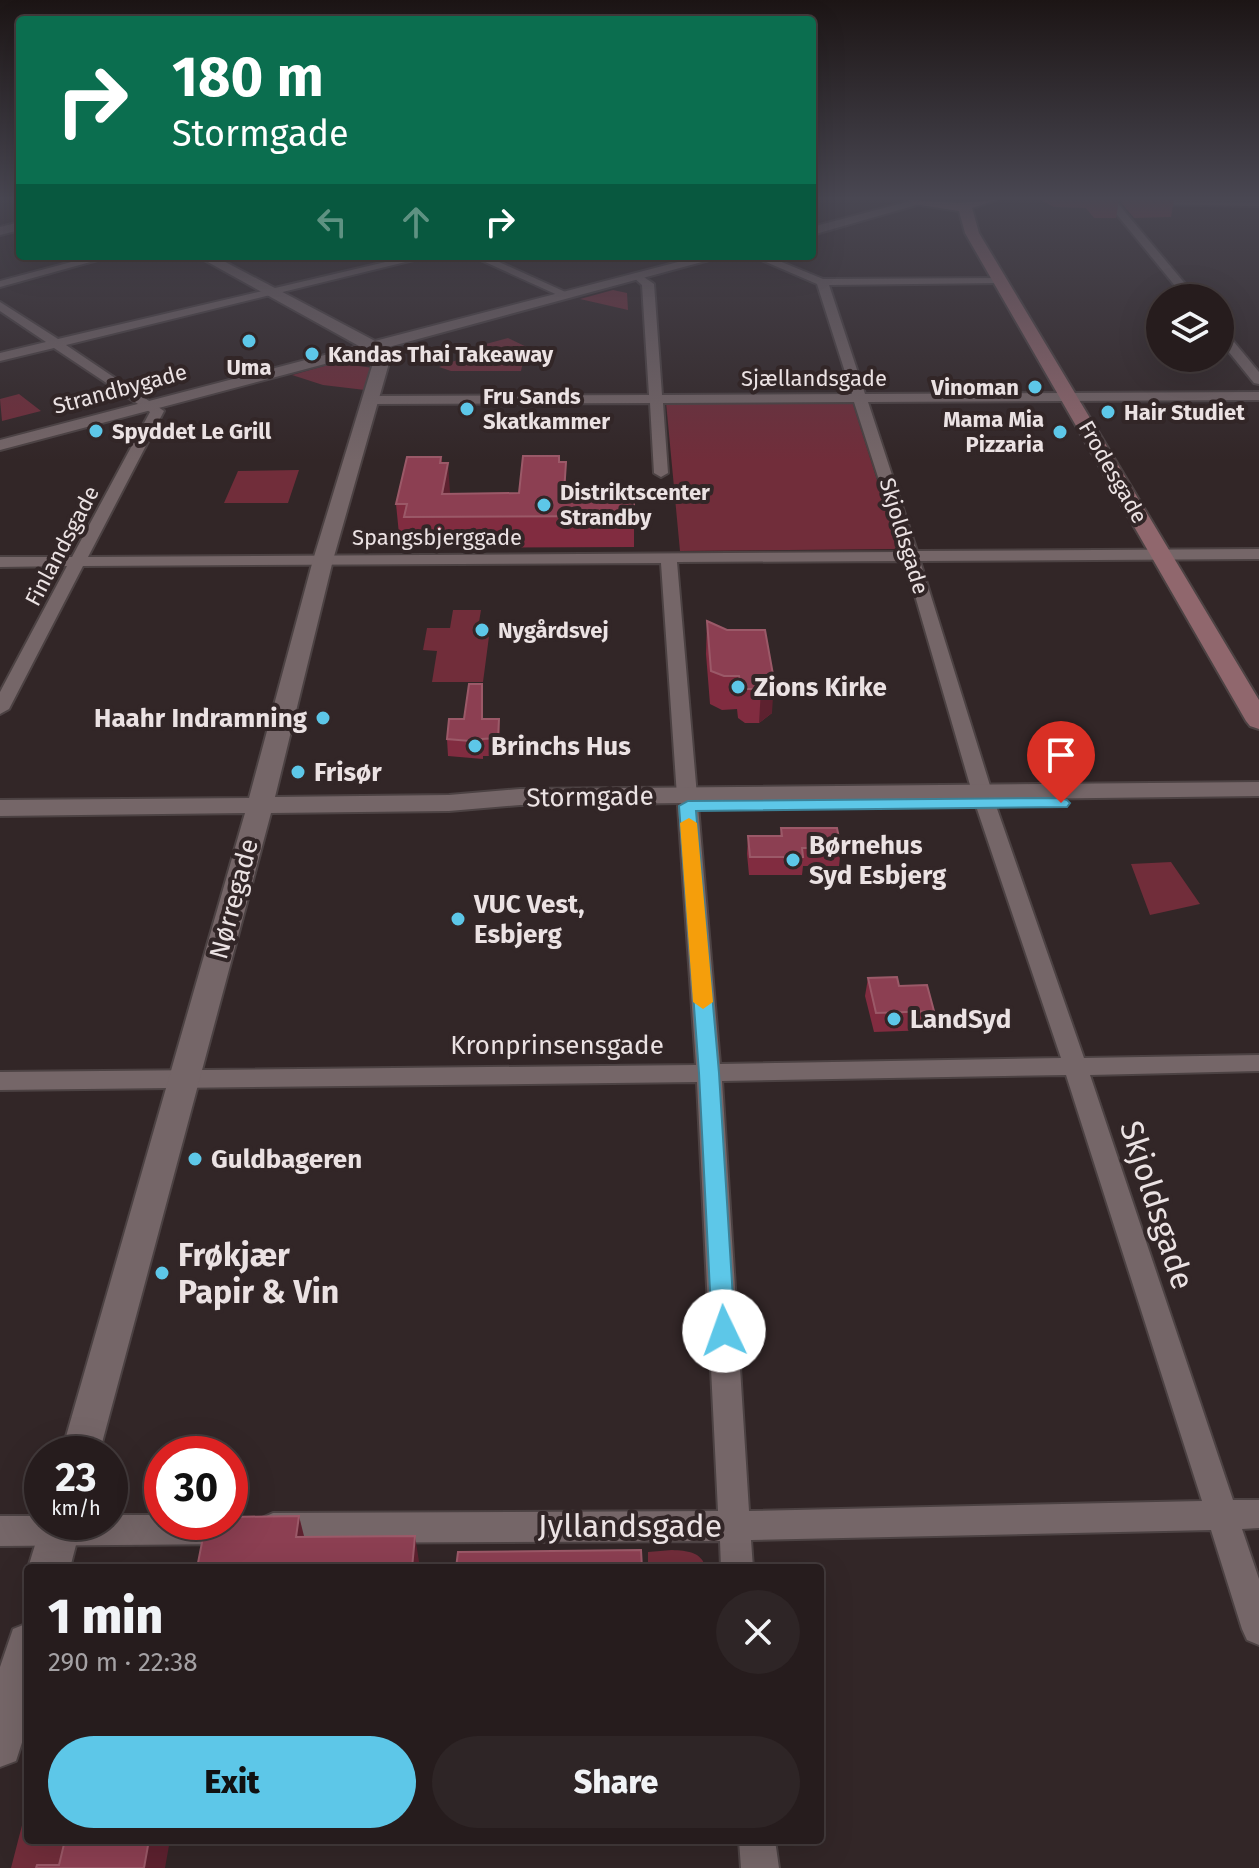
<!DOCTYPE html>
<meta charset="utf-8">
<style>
body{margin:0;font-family:"Fira Sans",sans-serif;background:#2e2526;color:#f1f3f6;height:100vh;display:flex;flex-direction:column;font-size:30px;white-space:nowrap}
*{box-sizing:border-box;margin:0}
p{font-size:26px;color:#a4a1a4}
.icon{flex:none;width:44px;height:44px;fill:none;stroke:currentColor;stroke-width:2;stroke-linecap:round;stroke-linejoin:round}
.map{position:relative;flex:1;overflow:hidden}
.side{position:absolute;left:24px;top:1564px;width:800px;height:280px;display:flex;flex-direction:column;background:#261c1d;border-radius:8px;box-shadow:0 8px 32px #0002,0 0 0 2px #423a3b}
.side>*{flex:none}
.top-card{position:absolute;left:16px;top:16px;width:800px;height:244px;border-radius:8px;box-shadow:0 8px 32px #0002,0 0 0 2px #423a3b;background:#0b6e4f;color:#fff;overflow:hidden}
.buttons{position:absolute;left:1146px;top:284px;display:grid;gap:16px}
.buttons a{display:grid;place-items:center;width:88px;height:88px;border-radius:50%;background:#261c1d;box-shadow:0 8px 32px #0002,0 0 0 2px #423a3b;font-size:40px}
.speed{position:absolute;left:24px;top:1436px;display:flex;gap:16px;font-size:40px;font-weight:700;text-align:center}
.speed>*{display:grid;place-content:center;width:104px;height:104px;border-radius:50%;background:#261c1d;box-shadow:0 8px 32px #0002,0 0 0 2px #423a3b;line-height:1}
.speed small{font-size:20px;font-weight:400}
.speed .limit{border:12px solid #d22;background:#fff;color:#111}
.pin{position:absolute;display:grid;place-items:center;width:68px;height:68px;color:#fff;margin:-82px -34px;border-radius:50% 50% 50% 0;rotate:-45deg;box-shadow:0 0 8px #0007}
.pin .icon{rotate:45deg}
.me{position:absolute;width:88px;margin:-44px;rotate:357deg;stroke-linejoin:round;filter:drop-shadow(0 0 6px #0008)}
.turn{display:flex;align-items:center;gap:28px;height:168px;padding:0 24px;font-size:36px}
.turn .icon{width:104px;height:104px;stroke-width:2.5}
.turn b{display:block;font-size:56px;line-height:68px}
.lanes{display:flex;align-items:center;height:76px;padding:0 24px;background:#0003;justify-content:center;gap:40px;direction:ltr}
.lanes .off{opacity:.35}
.round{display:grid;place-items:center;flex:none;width:84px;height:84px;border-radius:42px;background:#2e2526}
.overview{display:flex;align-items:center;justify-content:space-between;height:136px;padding:0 24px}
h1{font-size:48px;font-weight:800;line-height:60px}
.button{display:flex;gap:16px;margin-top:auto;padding:16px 24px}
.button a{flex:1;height:92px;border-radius:48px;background:#5dc7e8;color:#111;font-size:32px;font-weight:800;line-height:92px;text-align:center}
.button a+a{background:#2e2526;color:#f1f3f6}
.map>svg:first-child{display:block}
.green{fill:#712d3a}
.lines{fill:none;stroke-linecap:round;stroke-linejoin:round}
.minor-casing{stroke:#4c4243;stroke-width:4}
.tertiary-casing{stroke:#4c4243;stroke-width:4}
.secondary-casing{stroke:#4c4243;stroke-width:4}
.minor{fill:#756668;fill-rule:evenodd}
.tertiary{fill:#756668;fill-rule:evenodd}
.secondary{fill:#90676d;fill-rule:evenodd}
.wall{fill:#812c40}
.shaded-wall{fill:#5d212f}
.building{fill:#8c3f52;stroke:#9b5968;stroke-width:2}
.route{fill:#5dc7e8;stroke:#3c8197;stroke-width:2}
.slow{fill:#f59e0b}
.poi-dot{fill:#5dc7e8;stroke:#322627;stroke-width:3}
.labels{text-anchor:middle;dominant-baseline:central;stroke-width:8;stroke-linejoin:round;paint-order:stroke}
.far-poi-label{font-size:22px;font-weight:bold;fill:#ebe2e3;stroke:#322627;text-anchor:start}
.far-street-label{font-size:22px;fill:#ebe2e3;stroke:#322627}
.poi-label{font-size:26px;font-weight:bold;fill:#ebe2e3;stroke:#322627;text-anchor:start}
.street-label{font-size:26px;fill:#ebe2e3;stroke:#322627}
.near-street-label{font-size:32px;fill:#ebe2e3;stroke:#322627}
.near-poi-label{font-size:32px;font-weight:bold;fill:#ebe2e3;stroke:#322627;text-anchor:start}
</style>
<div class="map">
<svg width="1259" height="1868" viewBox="0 0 1259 1868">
<rect width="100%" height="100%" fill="#322627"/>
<!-- green -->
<path class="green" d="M 613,290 L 627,293 L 628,310 L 580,299 Z
M 508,338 L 533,350 L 554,350 L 554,361 L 523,361 L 521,371 L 451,371 L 439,367 L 478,352 L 471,348 Z
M 335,363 L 374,368 L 365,390 L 323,385 L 292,375 Z
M 19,394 L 41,411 L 2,421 L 0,399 Z
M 852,401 L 899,549 L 680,551 L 666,402 Z
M 299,470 L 288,503 L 224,503 L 238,471 Z
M 453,610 L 481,610 L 478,628 L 490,629 L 483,682 L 432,682 L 437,651 L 423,650 L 427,628 L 450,628 Z
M 1171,862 L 1200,904 L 1150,915 L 1131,864 Z
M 672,1550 C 687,1551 701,1551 706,1568 L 642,1568 L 648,1566 L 648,1552 Z
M 28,1802 L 28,1840 L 77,1840 L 71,1868 L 11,1868 Z"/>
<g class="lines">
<!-- minor casing -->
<g class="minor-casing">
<path id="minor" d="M 1105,200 L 1115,200 L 1197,298 L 1185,298 Z
M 94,256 L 112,256 L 0,287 L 0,281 Z
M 411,256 L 430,256 L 66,345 L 164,411 L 88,557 L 902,552 L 854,402 L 663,403 L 668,473 L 661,477 L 654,473 L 650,403 L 369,404 L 362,400 L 369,396 L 649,395 L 642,285 L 632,276 L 638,273 L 654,284 L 662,395 L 852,394 L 817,284 L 752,256 L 767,256 L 823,279 L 1005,278 L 1005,282 L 1001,283 L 829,285 L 865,394 L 1259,392 L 1259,400 L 868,402 L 917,551 L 1259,549 L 1259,559 L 920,561 L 992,792 L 985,797 L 995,803 L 1084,1058 L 1259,1055 L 1259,1071 L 1090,1075 L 1233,1500 L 1259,1500 L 1259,1528 L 1242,1529 L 1259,1579 L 1259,1645 L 1247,1640 L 1242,1629 L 1211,1530 L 751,1540 L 753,1568 L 721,1568 L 720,1541 L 273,1543 L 262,1538 L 257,1528 L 262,1518 L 273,1513 L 718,1511 L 697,1082 L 0,1090 L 0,1072 L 696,1065 L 678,806 L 684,801 L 677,796 L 661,563 L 83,566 L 9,709 L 0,714 L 0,692 L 67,566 L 0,567 L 0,557 L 72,557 L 150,412 L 54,348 L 0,361 L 0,353 L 46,342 L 0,311 L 0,302 L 58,339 ZM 905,561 L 972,792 L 982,798 L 975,803 L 1061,1058 L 720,1064 L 698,806 L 691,801 L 697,796 L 677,562 ZM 1066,1075 L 1202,1501 L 749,1511 L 722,1081 Z
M 472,256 L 486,256 L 572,295 L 562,297 Z
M 1220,329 L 1224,330 L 1259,372 L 1259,384 L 1254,383 L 1220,341 Z
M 230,1514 L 246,1519 L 251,1529 L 246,1539 L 235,1544 L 0,1546 L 0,1516 L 42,1516 L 42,1522 L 110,1522 L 110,1515 L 162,1515 L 162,1522 L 230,1522 Z
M 739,1840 L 775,1840 L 779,1868 L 741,1868 Z"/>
</g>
<!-- tertiary casing -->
<g class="tertiary-casing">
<path id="tertiary" d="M 914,200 L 927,202 L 812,235 L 812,227 Z
M 1135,200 L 1259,200 L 1259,206 L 1141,204 Z
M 20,222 L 20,230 L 0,235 L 0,227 Z
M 197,256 L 214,256 L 375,341 L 701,256 L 724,256 L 385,348 L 389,353 L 389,363 L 333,560 L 275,797 L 449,795 L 520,789 L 1259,782 L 1259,796 L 520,805 L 449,811 L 271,813 L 99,1454 L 61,1454 L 245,813 L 0,816 L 0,800 L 249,798 L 313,560 L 373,363 L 370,352 L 0,450 L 0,440 L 359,346 Z
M 42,1522 L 82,1522 L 70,1568 L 28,1568 Z
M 28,1623 L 28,1724 L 16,1761 L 0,1767 L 0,1667 L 13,1629 Z"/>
</g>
<!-- secondary casing -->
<g class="secondary-casing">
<path id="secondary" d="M 907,200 L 958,203 L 996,200 L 972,208 L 979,233 L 1259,700 L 1259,729 L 1250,726 L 1246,721 L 965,233 L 959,211 L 914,204 Z"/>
</g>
<!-- minor -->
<use href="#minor" class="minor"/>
<!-- tertiary -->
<use href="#tertiary" class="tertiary"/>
<!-- secondary -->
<use href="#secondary" class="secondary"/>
</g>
<!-- wall -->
<path class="wall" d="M 1041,200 L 1119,200 L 1116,218 L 1094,218 L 1086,208 L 1054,207 Z
M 1119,200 L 1174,200 L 1171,217 L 1134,218 Z
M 441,457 L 450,494 L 519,493 L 559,462 L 566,493 L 634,493 L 634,547 L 407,548 L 405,534 L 399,534 L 396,504 Z
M 707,621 L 727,630 L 765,630 L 772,713 L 759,723 L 745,723 L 738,718 L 737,709 L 722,710 L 710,704 L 706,654 Z
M 483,701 L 483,719 L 499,719 L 500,736 L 499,756 L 483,756 L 483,759 L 448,756 L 447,739 L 464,719 Z
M 781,828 L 841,848 L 839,866 L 803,866 L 802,875 L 749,875 L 747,854 L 748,836 L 780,836 Z
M 868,978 L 899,986 L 934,1011 L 931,1030 L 874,1032 L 865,996 Z"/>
<!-- shaded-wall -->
<path class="shaded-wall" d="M 441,457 L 444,486 L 448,463 L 450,493 L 446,517 L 444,517 L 440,463 Z
M 566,462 L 566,492 L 565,517 L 564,493 Z
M 774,680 L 772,713 L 759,723 L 761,689 Z
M 499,719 L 500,736 L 499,756 L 498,738 Z
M 299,1516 L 308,1552 L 296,1537 Z
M 415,1536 L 420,1568 L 412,1568 Z
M 149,1840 L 170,1840 L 165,1868 L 144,1868 Z"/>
<!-- building -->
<path class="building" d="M 523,456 L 559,456 L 559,462 L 566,462 L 564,493 L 634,493 L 634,516 L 404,517 L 407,504 L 396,504 L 407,457 L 441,457 L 440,463 L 448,463 L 442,494 L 519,493 Z
M 707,621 L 727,630 L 765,630 L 774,680 L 761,689 L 747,689 L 740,685 L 739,676 L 724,676 L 711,671 Z
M 469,684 L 482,684 L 482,719 L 499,719 L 498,738 L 482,739 L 482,742 L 447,739 L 449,719 L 464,719 Z
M 781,828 L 837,828 L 841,848 L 802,848 L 803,857 L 750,857 L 748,836 L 782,836 Z
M 897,977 L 899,986 L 927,985 L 934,1011 L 876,1013 L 868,978 Z
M 299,1516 L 296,1537 L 415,1536 L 412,1568 L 197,1568 L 206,1522 L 230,1522 L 230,1517 Z
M 641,1550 L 642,1568 L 456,1568 L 458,1552 Z
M 65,1840 L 149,1840 L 144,1868 L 36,1868 L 37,1865 L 59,1865 Z"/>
<!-- sky -->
<linearGradient id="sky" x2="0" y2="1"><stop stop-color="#1c1515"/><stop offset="0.43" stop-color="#494752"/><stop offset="1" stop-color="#494752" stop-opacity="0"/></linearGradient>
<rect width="1259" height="461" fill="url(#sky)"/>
<!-- route -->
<path class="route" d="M 1061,798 L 1067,800 L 1070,803 L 1067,807 L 696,811 L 719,1073 L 735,1331 L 732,1338 L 724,1341 L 715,1338 L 712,1331 L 699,1073 L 679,806 L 688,801 Z"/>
<!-- slow -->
<path class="slow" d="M 689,818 L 697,823 L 713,1002 L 703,1009 L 693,1002 L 680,823 Z"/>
<!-- markers -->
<g class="poi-dot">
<circle cx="249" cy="341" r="8"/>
<circle cx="312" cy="354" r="8"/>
<circle cx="1035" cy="387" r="8"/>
<circle cx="467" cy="409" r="8"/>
<circle cx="1108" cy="412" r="8"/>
<circle cx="96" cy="431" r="8"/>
<circle cx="1060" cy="432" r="8"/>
<circle cx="544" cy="505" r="8"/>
<circle cx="482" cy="630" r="8"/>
<circle cx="738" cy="687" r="8"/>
<circle cx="323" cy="718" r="8"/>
<circle cx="475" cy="746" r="8"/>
<circle cx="298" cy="772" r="8"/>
<circle cx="793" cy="860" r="8"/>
<circle cx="458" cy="919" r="8"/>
<circle cx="894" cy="1019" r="8"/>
<circle cx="195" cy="1159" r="8"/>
<circle cx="162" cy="1273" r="8"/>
</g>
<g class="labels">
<!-- far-poi labels -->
<g class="far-poi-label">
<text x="328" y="354">Kandas Thai Takeaway</text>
<text x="249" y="367" text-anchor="middle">Uma</text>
<text x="1019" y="387" text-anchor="end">Vinoman</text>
<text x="483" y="396">Fru Sands<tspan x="483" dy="25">Skatkammer</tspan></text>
<text x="1124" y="412">Hair Studiet</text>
<text x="1044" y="419" text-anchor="end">Mama Mia<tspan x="1044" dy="25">Pizzaria</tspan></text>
<text x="112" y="431">Spyddet Le Grill</text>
<text x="560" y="492">Distriktscenter<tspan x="560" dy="25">Strandby</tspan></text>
<text x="498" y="630">Nygårdsvej</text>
</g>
<!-- far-street labels -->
<g class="far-street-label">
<text x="814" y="378">Sjællandsgade</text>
<text transform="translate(120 389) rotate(-15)">Strandbygade</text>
<text transform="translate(1113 472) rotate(60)">Frodesgade</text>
<text transform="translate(904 536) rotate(73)">Skjoldsgade</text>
<text x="437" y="537">Spangsbjerggade</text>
<text transform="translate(62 546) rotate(-62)">Finlandsgade</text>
</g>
<!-- poi labels -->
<g class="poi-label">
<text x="754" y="687">Zions Kirke</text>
<text x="307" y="718" text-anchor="end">Haahr Indramning</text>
<text x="491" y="746">Brinchs Hus</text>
<text x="314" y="772">Frisør</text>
<text x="809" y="845">Børnehus<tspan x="809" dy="30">Syd Esbjerg</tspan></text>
<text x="474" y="904">VUC Vest,<tspan x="474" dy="30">Esbjerg</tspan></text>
<text x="910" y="1019">LandSyd</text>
<text x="211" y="1159">Guldbageren</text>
</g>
<!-- street labels -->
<g class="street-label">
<text transform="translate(590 797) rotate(-1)">Stormgade</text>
<text transform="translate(234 899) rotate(-75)">Nørregade</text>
<text x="557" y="1045">Kronprinsensgade</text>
</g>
<!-- near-street labels -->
<g class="near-street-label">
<text transform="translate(1157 1205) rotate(72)">Skjoldsgade</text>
<text x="630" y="1526">Jyllandsgade</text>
</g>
<!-- near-poi labels -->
<g class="near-poi-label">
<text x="178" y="1255">Frøkjær<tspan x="178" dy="37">Papir &amp; Vin</tspan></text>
</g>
</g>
</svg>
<div class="buttons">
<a><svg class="icon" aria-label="layers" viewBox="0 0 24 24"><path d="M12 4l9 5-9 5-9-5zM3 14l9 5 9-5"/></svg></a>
</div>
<div class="speed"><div>23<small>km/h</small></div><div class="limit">30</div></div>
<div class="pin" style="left:1061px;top:803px;background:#d93025"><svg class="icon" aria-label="arrive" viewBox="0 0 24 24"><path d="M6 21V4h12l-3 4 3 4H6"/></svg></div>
<svg class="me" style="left:724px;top:1331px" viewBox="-20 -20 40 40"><circle r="19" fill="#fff"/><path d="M0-13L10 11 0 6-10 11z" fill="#5dc7e8"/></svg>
<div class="top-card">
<div class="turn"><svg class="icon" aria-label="right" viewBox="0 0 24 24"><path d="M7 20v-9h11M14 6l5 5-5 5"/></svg><div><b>180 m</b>Stormgade</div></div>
<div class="lanes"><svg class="icon off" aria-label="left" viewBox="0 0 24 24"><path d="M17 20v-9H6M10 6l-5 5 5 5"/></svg><svg class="icon off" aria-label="ahead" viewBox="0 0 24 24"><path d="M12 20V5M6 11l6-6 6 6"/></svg><svg class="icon" aria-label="right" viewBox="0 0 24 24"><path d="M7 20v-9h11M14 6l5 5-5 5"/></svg></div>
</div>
<section class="side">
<div class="overview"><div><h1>1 min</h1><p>290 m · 22:38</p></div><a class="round"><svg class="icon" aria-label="close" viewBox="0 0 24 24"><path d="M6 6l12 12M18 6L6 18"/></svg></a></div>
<div class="button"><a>Exit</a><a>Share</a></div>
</section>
</div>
